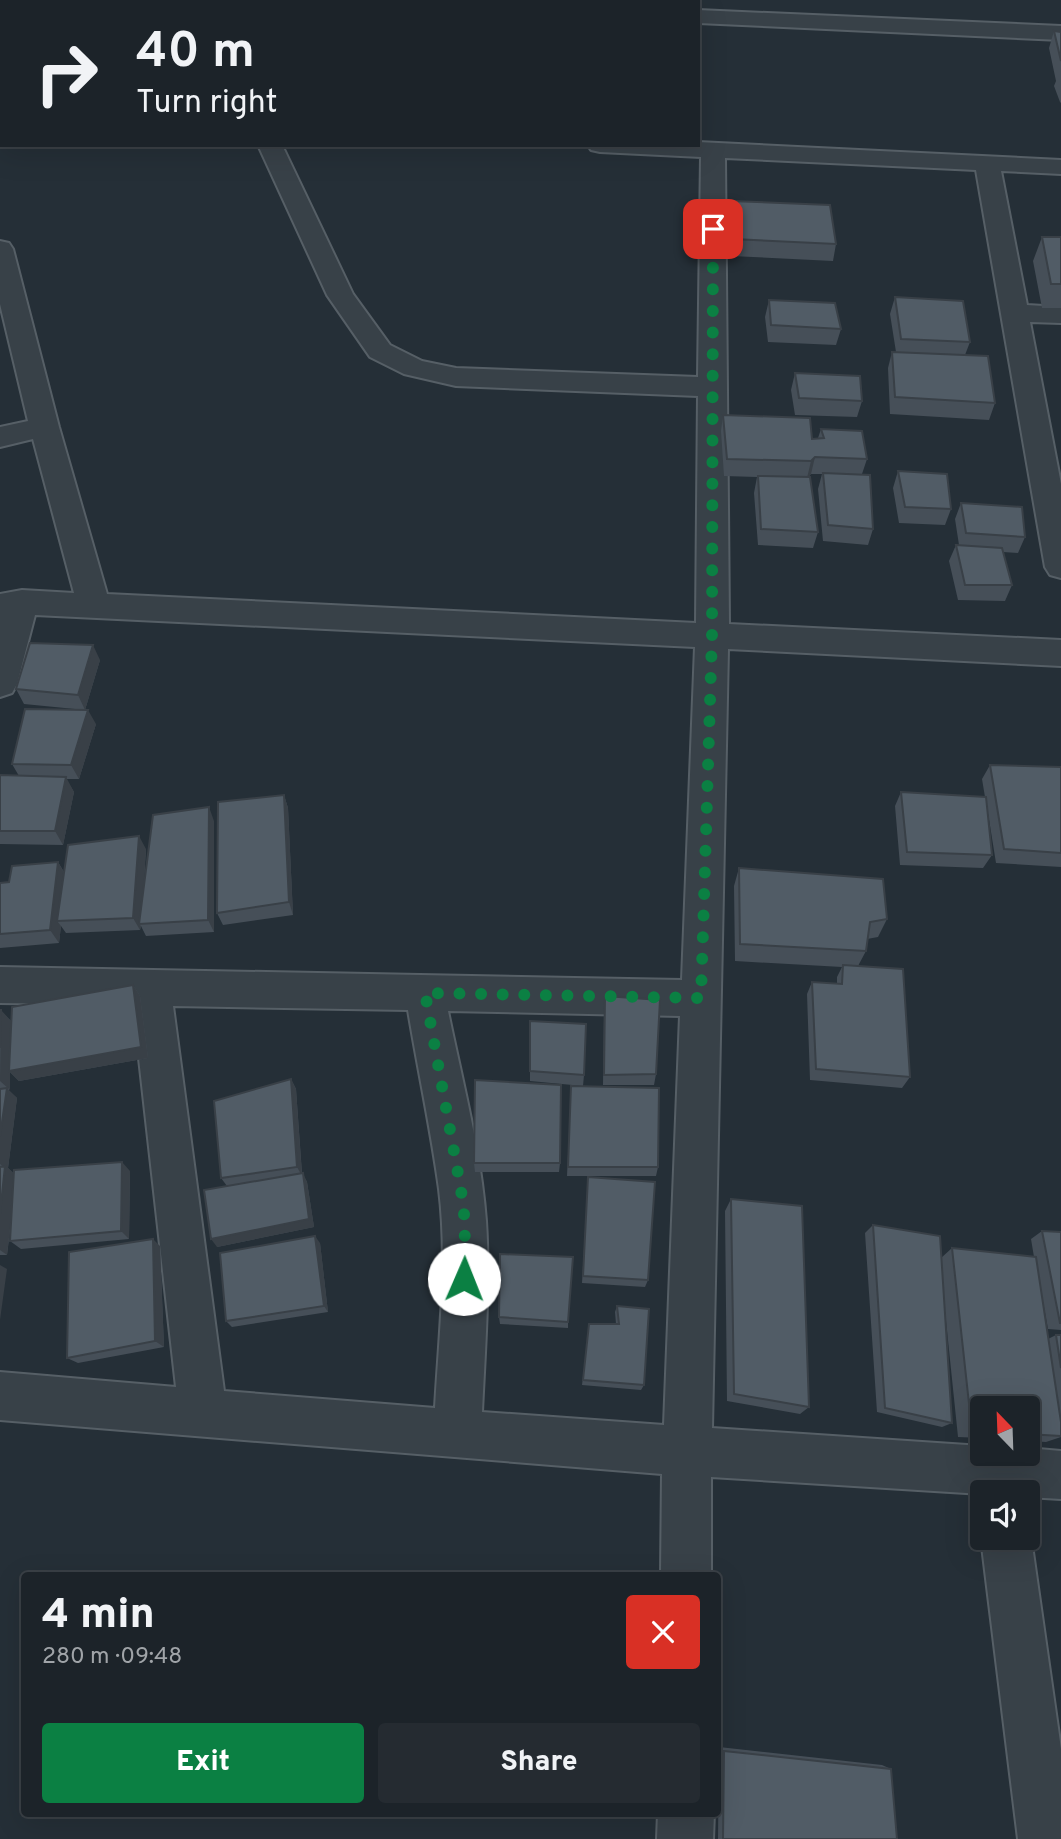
<!DOCTYPE html>
<meta charset="utf-8">
<style>
body{margin:0;font-family:Overpass,sans-serif;background:#252b31;color:#f1f3f6;height:100vh;display:flex;flex-direction:column;font-size:26px;white-space:nowrap}
*{box-sizing:border-box;margin:0}
p{font-size:23px;color:#a0a4a8}
.icon{flex:none;width:38px;height:38px;fill:none;stroke:currentColor;stroke-width:2;stroke-linecap:round;stroke-linejoin:round}
.map{position:relative;flex:1;overflow:hidden}
.drawer{position:absolute;left:21px;top:1572px;width:700px;height:245px;display:flex;flex-direction:column;background:#1c2329;border-radius:7px;box-shadow:0 7px 28px #0002,0 0 0 2px #3a4046}
.drawer>*{flex:none}
.hud{position:absolute;left:0px;top:0px;width:700px;height:147px;box-shadow:0 7px 28px #0002,0 0 0 2px #3a4046;background:#1c2329;color:#f1f3f6;overflow:hidden}
.needle{width:46px;rotate:337deg}
.fabs{position:absolute;left:970px;top:1396px;display:grid;gap:14px}
.fabs a{display:grid;place-items:center;width:70px;height:70px;border-radius:7px;background:#1c2329;box-shadow:0 7px 28px #0002,0 0 0 2px #3a4046;font-size:35px}
.pin{position:absolute;display:grid;place-items:center;width:60px;height:60px;color:#fff;margin:-30px;border-radius:14px;box-shadow:0 4px 10px #0006}
.me{position:absolute;width:77px;margin:-38px;rotate:1deg;stroke-linejoin:round;filter:drop-shadow(0 0 5px #0008)}
.turn{display:flex;align-items:center;gap:24px;height:147px;padding:0 21px;font-size:32px}
.turn .icon{width:91px;height:91px;stroke-width:2.5}
.turn b{display:block;font-size:49px;line-height:60px}
.round{display:grid;place-items:center;flex:none;width:74px;height:74px;border-radius:7px;background:#252b31}
.head{display:flex;align-items:center;justify-content:space-between;height:119px;padding:0 21px}
h1{font-size:42px;font-weight:800;line-height:52px}
.primary-button{display:flex;gap:14px;margin-top:auto;padding:14px 21px}
.primary-button a{flex:1;height:80px;border-radius:7px;background:#0b8043;color:#fff;font-size:28px;font-weight:800;line-height:80px;text-align:center}
.primary-button a+a{background:#252b31;color:#f1f3f6}
.map>svg:first-child{display:block}
.lines{fill:none;stroke-linecap:round;stroke-linejoin:round}
.street-casing{stroke:#565f66;stroke-width:4}
.street{fill:#384148;fill-rule:evenodd}
.wall{fill:#464f58}
.shaded-wall{fill:#394047}
.building{fill:#515c66;stroke:#394047;stroke-width:2}
.route{stroke:#0b8043;stroke-width:12;stroke-dasharray:0 21.6}
</style>
<div class="map">
<svg width="1061" height="1839" viewBox="0 0 1061 1839">
<rect width="100%" height="100%" fill="#252f37"/>
<g class="lines">
<!-- street casing -->
<g class="street-casing">
<path id="street" d="M 22,0 L 44,0 L 21,2 Z
M 293,0 L 356,0 L 358,2 L 295,2 Z
M 698,10 L 1061,26 L 1061,40 L 698,23 Z
M 2,49 L 2,65 L 0,66 L 0,50 Z
M 698,142 L 1061,160 L 1061,174 L 1001,171 L 1027,305 L 1061,307 L 1061,323 L 1030,322 L 1061,484 L 1061,578 L 1050,575 L 1045,567 L 976,170 L 725,158 L 729,624 L 1061,640 L 1061,666 L 728,649 L 712,1428 L 982,1446 L 982,1454 L 1027,1454 L 1027,1448 L 1061,1451 L 1061,1499 L 1027,1497 L 1027,1493 L 982,1494 L 711,1477 L 711,1575 L 661,1575 L 662,1474 L 0,1420 L 0,1372 L 176,1387 L 133,1005 L 0,1003 L 0,967 L 682,980 L 695,647 L 35,615 L 17,684 L 12,693 L 0,697 L 0,594 L 22,590 L 74,593 L 33,439 L 0,447 L 0,427 L 28,421 L 0,304 L 0,241 L 9,243 L 13,249 L 59,427 L 107,594 L 696,623 L 698,396 L 456,386 L 404,374 L 370,357 L 327,295 L 258,145 L 282,145 L 353,294 L 390,345 L 422,361 L 456,368 L 698,377 L 701,157 L 600,152 L 591,150 L 588,145 L 698,145 ZM 173,1006 L 408,1010 C 418,1070 431,1130 439,1189 C 448,1261 439,1336 435,1408 L 224,1391 ZM 448,1011 L 680,1016 L 664,1425 L 482,1412 C 485,1348 490,1284 486,1221 C 481,1151 462,1080 448,1011 Z
M 1027,1529 L 1031,1538 L 1061,1749 L 1061,1839 L 1018,1839 L 981,1538 L 1027,1538 Z
M 658,1813 L 714,1813 L 713,1839 L 657,1839 Z"/>
</g>
<!-- street -->
<use href="#street" class="street"/>
</g>
<!-- wall -->
<path class="wall" d="M 1054,31 L 1061,32 L 1061,103 L 1060,102 L 1054,86 L 1056,81 L 1049,48 Z
M 730,201 L 836,244 L 833,261 L 731,256 L 728,218 Z
M 1042,237 L 1061,237 L 1061,308 L 1042,308 L 1033,261 Z
M 895,297 L 970,342 L 965,355 L 995,403 L 989,420 L 890,414 L 888,368 L 892,352 L 896,352 L 890,314 Z
M 769,300 L 841,329 L 836,345 L 768,342 L 765,317 Z
M 795,373 L 862,401 L 857,417 L 795,415 L 791,390 Z
M 723,415 L 812,439 L 818,438 L 821,429 L 867,459 L 862,474 L 873,529 L 868,545 L 823,541 L 818,489 L 822,474 L 811,474 L 808,477 L 818,532 L 813,548 L 758,545 L 754,493 L 757,477 L 724,476 L 721,431 Z
M 898,471 L 951,509 L 945,525 L 899,523 L 893,488 Z
M 961,503 L 1025,537 L 1018,553 L 1003,552 L 1012,585 L 1005,601 L 958,600 L 949,561 L 956,545 L 959,545 L 955,519 Z
M 100,660 L 85,710 L 24,704 L 16,689 Z
M 96,724 L 79,779 L 66,779 L 74,792 L 63,845 L 0,844 L 0,775 L 19,776 L 12,764 Z
M 990,765 L 1061,767 L 1061,867 L 996,863 L 987,807 L 992,855 L 983,868 L 900,865 L 895,806 L 901,792 L 985,797 L 982,779 Z
M 284,795 L 288,808 L 293,915 L 223,925 L 217,913 Z
M 214,821 L 214,932 L 146,936 L 141,926 L 140,930 L 66,933 L 61,926 L 59,943 L 0,948 L 0,883 L 9,882 L 58,862 L 64,872 L 146,849 L 143,897 Z
M 739,868 L 887,919 L 878,937 L 867,939 L 866,951 L 858,966 L 910,1077 L 902,1088 L 810,1080 L 807,994 L 812,982 L 837,984 L 837,977 L 842,967 L 735,961 L 734,886 Z
M 133,985 L 140,996 L 148,1058 L 19,1081 L 10,1072 L 9,1091 L 17,1098 L 8,1168 L 14,1174 L 130,1171 L 129,1239 L 21,1249 L 10,1241 L 12,1215 L 7,1255 L 0,1255 L 0,1010 L 11,1021 Z
M 605,996 L 656,1074 L 654,1085 L 603,1085 L 604,1008 Z
M 530,1021 L 584,1075 L 583,1086 L 530,1081 Z
M 291,1079 L 296,1089 L 302,1173 L 307,1182 L 314,1227 L 217,1247 L 227,1186 L 221,1178 Z
M 571,1086 L 658,1167 L 656,1176 L 567,1176 Z
M 474,1163 L 560,1163 L 559,1172 L 475,1172 Z
M 588,1177 L 648,1280 L 645,1287 L 582,1283 Z
M 731,1199 L 809,1407 L 800,1414 L 727,1401 L 725,1211 Z
M 873,1225 L 941,1258 L 952,1248 L 1034,1257 L 1031,1239 L 1042,1231 L 1061,1232 L 1061,1330 L 1048,1329 L 1041,1291 L 1048,1339 L 1056,1335 L 1061,1335 L 1061,1437 L 1046,1442 L 1027,1441 L 1027,1409 L 982,1409 L 982,1438 L 958,1437 L 943,1292 L 952,1423 L 942,1427 L 877,1412 L 865,1233 Z
M 320,1243 L 328,1312 L 232,1327 L 226,1321 Z
M 160,1246 L 164,1347 L 78,1363 L 67,1358 Z
M 617,1306 L 644,1385 L 641,1390 L 582,1385 L 589,1324 L 616,1324 L 615,1312 Z
M 499,1317 L 568,1322 L 568,1328 L 500,1324 Z
M 719,1747 L 882,1765 L 891,1769 L 897,1839 L 718,1839 Z"/>
<!-- shaded-wall -->
<path class="shaded-wall" d="M 815,457 L 811,474 L 807,478 L 811,461 Z
M 93,645 L 100,660 L 85,710 L 78,695 Z
M 88,710 L 96,724 L 79,779 L 71,765 Z
M 66,777 L 74,792 L 63,845 L 55,831 Z
M 284,795 L 288,808 L 293,915 L 289,902 Z
M 209,807 L 214,821 L 214,932 L 208,920 Z
M 139,836 L 146,849 L 141,924 L 139,924 L 141,926 L 140,930 L 133,918 Z
M 58,862 L 66,876 L 57,921 L 61,926 L 59,943 L 50,930 Z
M 133,985 L 140,996 L 148,1058 L 19,1081 L 10,1072 L 10,1090 L 0,1081 L 1,1010 L 11,1021 Z
M 291,1079 L 296,1089 L 302,1176 L 297,1167 Z
M 7,1088 L 17,1098 L 8,1168 L 16,1175 L 7,1255 L 0,1250 L 0,1214 L 5,1168 L 0,1164 L 0,1136 Z
M 122,1162 L 130,1171 L 129,1239 L 121,1231 Z
M 303,1173 L 307,1182 L 314,1227 L 217,1247 L 211,1239 Z
M 315,1236 L 320,1243 L 328,1312 L 324,1306 Z
M 153,1239 L 160,1246 L 164,1347 L 155,1341 Z
M 0,1265 L 7,1269 L 0,1320 Z"/>
<!-- building -->
<path class="building" d="M 1054,31 L 1061,32 L 1061,61 Z
M 730,201 L 830,205 L 836,244 L 733,239 Z
M 1042,237 L 1061,237 L 1061,284 L 1051,284 Z
M 895,297 L 963,301 L 970,342 L 901,339 Z
M 769,300 L 835,303 L 841,329 L 771,325 Z
M 892,352 L 988,356 L 995,403 L 895,397 Z
M 795,373 L 860,376 L 862,401 L 799,398 Z
M 723,415 L 810,418 L 812,439 L 824,438 L 821,429 L 862,431 L 867,459 L 815,457 L 811,461 L 727,459 Z
M 898,471 L 947,474 L 951,509 L 905,507 Z
M 823,473 L 870,475 L 873,529 L 828,525 Z
M 758,476 L 810,477 L 818,532 L 761,529 Z
M 961,503 L 1022,507 L 1025,537 L 966,533 Z
M 956,545 L 1002,548 L 1012,585 L 965,585 Z
M 30,643 L 93,645 L 78,695 L 16,689 Z
M 25,709 L 88,710 L 71,765 L 12,764 Z
M 990,765 L 1061,767 L 1061,853 L 1004,849 Z
M 0,775 L 66,777 L 55,831 L 0,831 Z
M 901,792 L 986,797 L 992,855 L 907,852 Z
M 284,795 L 289,902 L 217,913 L 218,802 Z
M 209,807 L 208,920 L 139,924 L 153,815 Z
M 139,836 L 133,918 L 57,921 L 68,845 Z
M 58,862 L 50,930 L 0,934 L 0,883 L 9,882 L 12,866 Z
M 739,868 L 883,879 L 887,919 L 870,922 L 866,951 L 740,944 Z
M 843,965 L 903,969 L 910,1077 L 816,1069 L 812,982 L 842,984 Z
M 133,985 L 141,1047 L 9,1071 L 12,1007 Z
M 605,996 L 660,1000 L 656,1074 L 604,1075 Z
M 0,1010 L 1,1010 L 0,1048 Z
M 530,1021 L 586,1024 L 584,1075 L 530,1071 Z
M 291,1079 L 297,1167 L 221,1178 L 214,1101 Z
M 475,1080 L 561,1085 L 560,1163 L 474,1163 Z
M 571,1086 L 659,1088 L 658,1167 L 568,1167 Z
M 7,1088 L 0,1136 L 0,1089 Z
M 122,1162 L 121,1231 L 10,1241 L 14,1170 Z
M 5,1166 L 0,1214 L 0,1167 Z
M 303,1173 L 309,1219 L 211,1239 L 204,1190 Z
M 588,1177 L 655,1182 L 648,1280 L 583,1276 Z
M 731,1199 L 802,1206 L 809,1407 L 734,1394 Z
M 873,1225 L 940,1236 L 952,1423 L 885,1408 Z
M 1042,1231 L 1061,1232 L 1061,1323 L 1060,1323 Z
M 315,1236 L 324,1306 L 226,1321 L 220,1253 Z
M 153,1239 L 155,1341 L 67,1358 L 69,1252 Z
M 952,1248 L 1036,1257 L 1061,1422 L 1061,1436 L 1027,1434 L 1027,1409 L 982,1409 L 982,1432 L 972,1431 Z
M 500,1254 L 573,1257 L 568,1322 L 499,1317 Z
M 617,1306 L 649,1309 L 644,1385 L 583,1380 L 589,1324 L 619,1324 Z
M 1056,1335 L 1061,1335 L 1061,1368 Z
M 724,1751 L 891,1769 L 897,1839 L 723,1839 Z"/>
<g class="lines">
<!-- route -->
<path class="route" d="M 464,1279 L 465,1222 L 461,1190 L 425,993 L 701,998 L 712,636 L 713,229"/>
</g>
</svg>
<div class="fabs">
<a><svg class="needle" viewBox="-14 -14 28 28"><path d="M0-13l5 13h-10z" fill="#e53935"/><path d="M0 13l5-13h-10z" fill="#a0a4a8"/></svg></a>
<a><svg class="icon" aria-label="sound" viewBox="0 0 24 24"><path d="M4 9h4l5-4v14l-5-4H4zM17 9q2 3 0 6"/></svg></a>
</div>
<div class="pin" style="left:713px;top:229px;background:#d93025"><svg class="icon" aria-label="arrive" viewBox="0 0 24 24"><path d="M6 21V4h12l-3 4 3 4H6"/></svg></div>
<svg class="me" style="left:464px;top:1279px" viewBox="-20 -20 40 40"><circle r="19" fill="#fff"/><path d="M0-13L10 11 0 6-10 11z" fill="#0b8043"/></svg>
<div class="hud">
<div class="turn"><svg class="icon" aria-label="right" viewBox="0 0 24 24"><path d="M7 20v-9h11M14 6l5 5-5 5"/></svg><div><b>40 m</b>Turn right</div></div>
</div>
<section class="drawer">
<div class="head"><div><h1>4 min</h1><p>280 m · 09:48</p></div><a class="round" style="background:#d93025;color:#fff"><svg class="icon" aria-label="close" viewBox="0 0 24 24"><path d="M6 6l12 12M18 6L6 18"/></svg></a></div>
<div class="primary-button"><a>Exit</a><a>Share</a></div>
</section>
</div>
